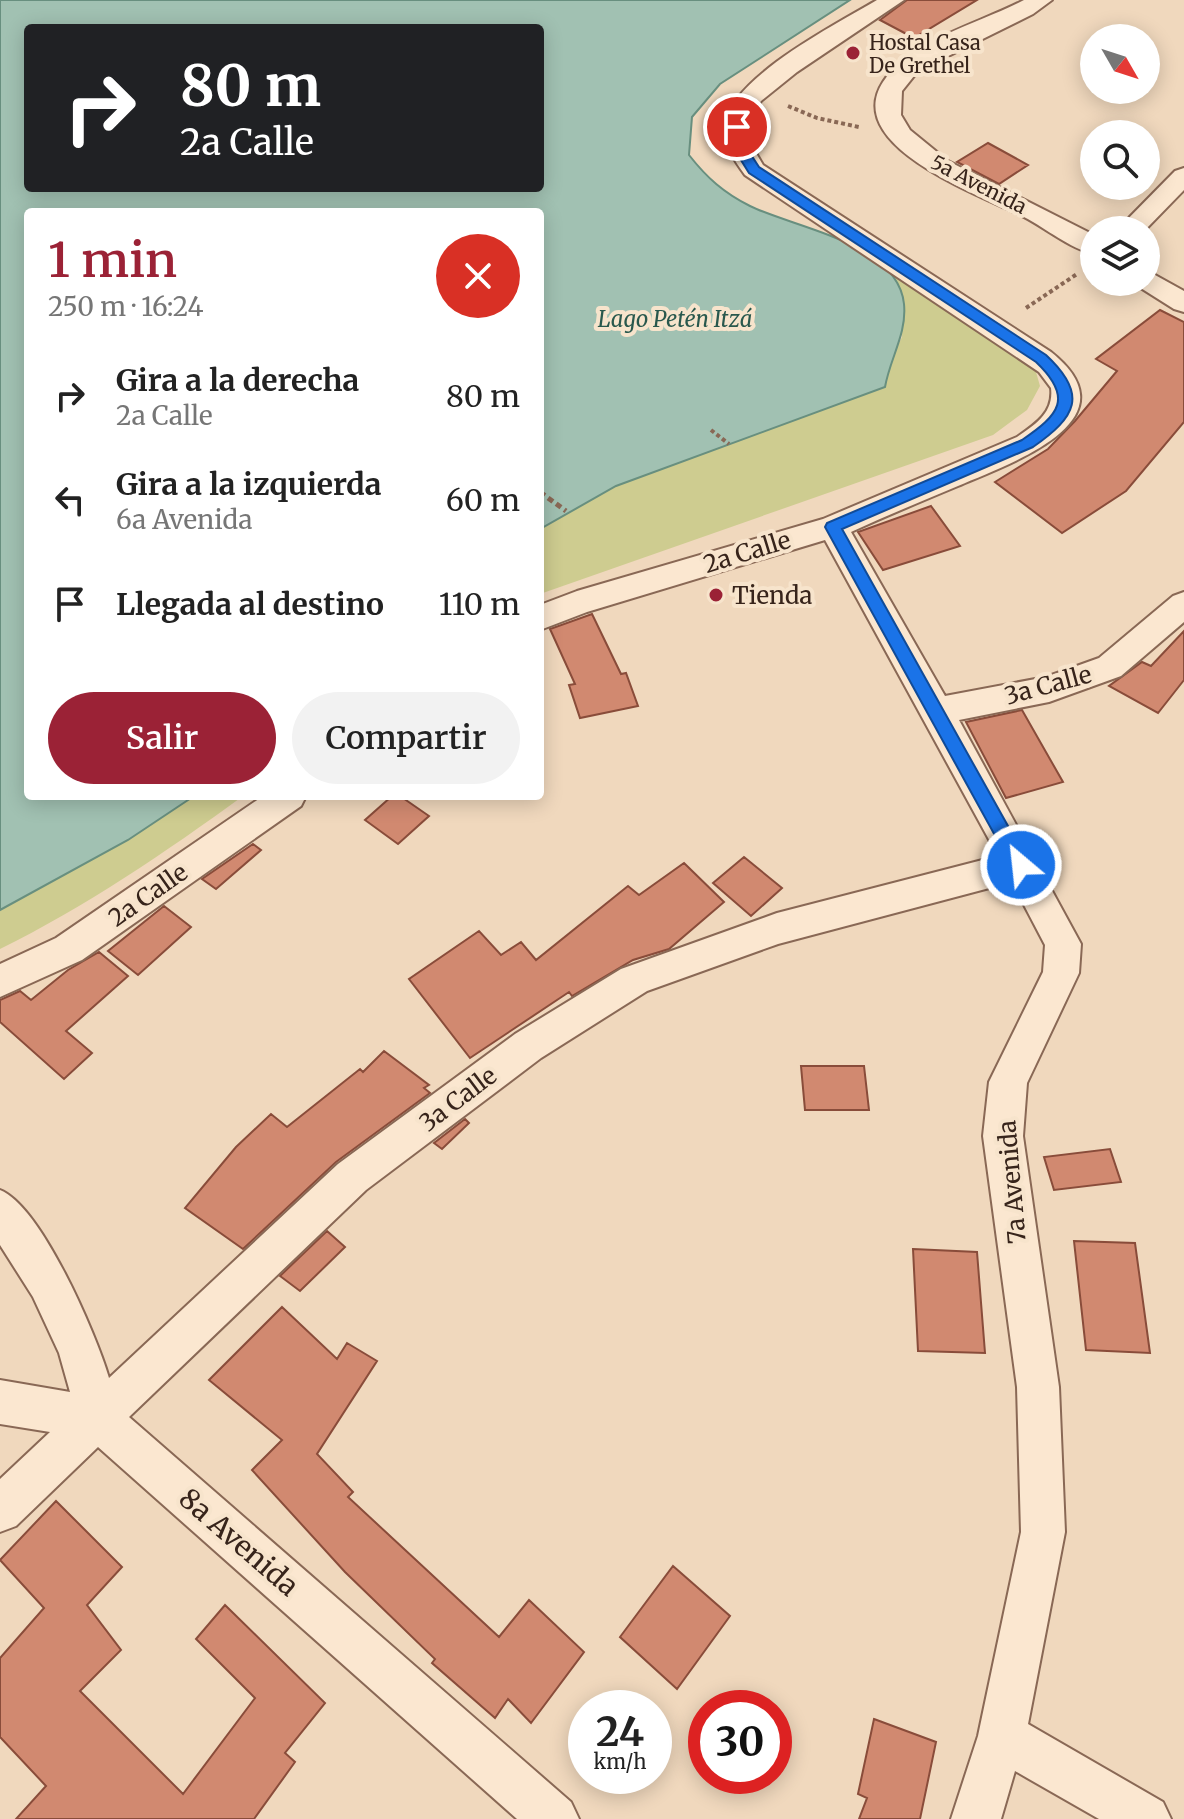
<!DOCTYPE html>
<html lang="es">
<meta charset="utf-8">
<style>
body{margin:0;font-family:Merriweather,serif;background:#f2f2f2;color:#222;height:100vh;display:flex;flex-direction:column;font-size:30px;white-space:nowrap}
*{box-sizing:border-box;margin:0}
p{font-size:26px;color:#767676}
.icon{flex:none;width:44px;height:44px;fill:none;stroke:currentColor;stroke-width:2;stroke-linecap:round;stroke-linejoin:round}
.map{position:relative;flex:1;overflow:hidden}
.details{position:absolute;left:24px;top:208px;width:520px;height:592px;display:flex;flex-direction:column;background:#fff;border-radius:8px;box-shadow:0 4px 20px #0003}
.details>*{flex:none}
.hud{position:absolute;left:24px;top:24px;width:520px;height:168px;border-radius:8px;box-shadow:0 4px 20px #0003;background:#202124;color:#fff;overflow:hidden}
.needle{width:52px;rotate:129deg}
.fabs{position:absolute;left:1080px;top:24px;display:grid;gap:16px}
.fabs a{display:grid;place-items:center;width:80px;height:80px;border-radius:50%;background:#fff;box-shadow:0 4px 20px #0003;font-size:40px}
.speed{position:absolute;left:568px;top:1690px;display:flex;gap:16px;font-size:40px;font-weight:700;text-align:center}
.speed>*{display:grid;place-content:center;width:104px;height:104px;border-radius:50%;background:#fff;box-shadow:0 4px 20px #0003;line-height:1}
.speed small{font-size:20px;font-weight:400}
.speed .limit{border:12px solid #d22;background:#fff;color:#111}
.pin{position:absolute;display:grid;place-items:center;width:68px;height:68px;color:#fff;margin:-34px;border:4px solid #fff;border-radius:50%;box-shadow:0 2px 8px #0007}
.me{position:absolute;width:88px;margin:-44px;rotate:332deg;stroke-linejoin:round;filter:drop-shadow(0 0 6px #0008)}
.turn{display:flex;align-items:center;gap:28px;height:168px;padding:0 24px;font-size:36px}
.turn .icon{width:104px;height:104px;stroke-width:2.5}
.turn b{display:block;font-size:56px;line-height:68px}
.round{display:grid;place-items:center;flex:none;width:84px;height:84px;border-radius:42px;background:#f2f2f2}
.summary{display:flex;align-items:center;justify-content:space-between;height:136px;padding:0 24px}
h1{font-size:48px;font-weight:600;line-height:60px;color:#9b2236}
.cta{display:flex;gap:16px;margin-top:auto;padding:16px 24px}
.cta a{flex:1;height:92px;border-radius:48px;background:#9b2236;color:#fff;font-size:32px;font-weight:600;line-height:92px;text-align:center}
.cta a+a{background:#f2f2f2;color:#222}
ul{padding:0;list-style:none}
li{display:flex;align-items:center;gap:24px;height:104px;padding:0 24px}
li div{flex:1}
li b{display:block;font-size:30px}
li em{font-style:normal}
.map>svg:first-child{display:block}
.green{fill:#cecc90}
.water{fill:#a1c1b2;stroke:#688f7f;stroke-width:2;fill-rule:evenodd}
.building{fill:#d18970;stroke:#894c3a;stroke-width:2}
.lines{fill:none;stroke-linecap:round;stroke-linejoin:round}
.minor-casing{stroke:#896855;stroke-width:4}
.path-far1{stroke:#896855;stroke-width:4;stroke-dasharray:4 3;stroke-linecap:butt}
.path{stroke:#896855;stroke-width:5;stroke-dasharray:6 4;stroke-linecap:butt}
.minor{fill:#fbe7d0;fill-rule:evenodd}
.route{fill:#1a73e8;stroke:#114b97;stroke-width:2}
.poi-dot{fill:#9b2236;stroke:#f7e4cc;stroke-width:3}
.labels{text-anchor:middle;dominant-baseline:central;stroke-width:8;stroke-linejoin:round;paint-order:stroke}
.far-poi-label{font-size:20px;fill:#37241b;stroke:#f7e4cc;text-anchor:start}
.far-street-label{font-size:20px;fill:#37241b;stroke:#f7e4cc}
.far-water-label{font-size:22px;font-style:italic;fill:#29584d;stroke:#f7e4cc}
.street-label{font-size:24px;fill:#37241b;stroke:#f7e4cc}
.poi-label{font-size:24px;fill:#37241b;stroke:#f7e4cc;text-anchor:start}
.near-street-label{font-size:28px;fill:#37241b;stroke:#f7e4cc}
</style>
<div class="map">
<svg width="1184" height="1819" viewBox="0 0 1184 1819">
<rect width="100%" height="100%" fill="#f0d8bd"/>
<!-- green -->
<path class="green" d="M 884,265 L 1032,358 L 1040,386 L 1027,410 L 993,435 L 540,594 L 540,529 L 616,486 L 885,387 L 888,365 L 902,337 Z
M 194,796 L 243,796 C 166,852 85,907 0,949 L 0,910 L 128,840 Z"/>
<!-- water -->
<path class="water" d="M 0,0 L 850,0 L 720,84 L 692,117 L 689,155 C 707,178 724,193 750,206 C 795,228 898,243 904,304 C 907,334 890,358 885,387 L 616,486 L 540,529 L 540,212 L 28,212 L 28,796 L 194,796 L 128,840 L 0,910 ZM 28,28 L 540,28 L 540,188 L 28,188 Z"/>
<!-- building -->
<path class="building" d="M 907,0 L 977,0 L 914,38 L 880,20 Z
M 988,143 L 1028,165 L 999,184 L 957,162 Z
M 1160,310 L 1184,322 L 1184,422 L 1126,491 L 1062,533 L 995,482 L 1048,449 L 1075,421 L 1117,371 L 1096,359 Z
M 931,506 L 960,546 L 883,570 L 858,532 Z
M 592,614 L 621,674 L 626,673 L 638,706 L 580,718 L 569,685 L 575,684 L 550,629 Z
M 1184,631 L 1184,680 L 1158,713 L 1109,686 L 1142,662 L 1151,666 Z
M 1022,710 L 1063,782 L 1006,798 L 966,722 Z
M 392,796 L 400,796 L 429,816 L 398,844 L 365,820 Z
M 253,844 L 261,850 L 216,889 L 202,879 Z
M 744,857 L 782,888 L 751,916 L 713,883 Z
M 684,863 L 724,902 L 669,949 L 633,960 L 572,996 L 569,992 L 470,1058 L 409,979 L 479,931 L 501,955 L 521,942 L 536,960 L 628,886 L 639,895 Z
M 164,906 L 191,927 L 138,975 L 108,951 Z
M 99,952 L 128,976 L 66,1031 L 92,1053 L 64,1079 L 0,1022 L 0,1000 L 20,991 L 31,1000 L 68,970 Z
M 384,1051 L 429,1085 L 424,1088 L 430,1093 L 336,1162 L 243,1249 L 185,1208 L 236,1147 L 271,1114 L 287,1127 L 360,1069 L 363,1072 Z
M 801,1066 L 864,1066 L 869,1110 L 805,1110 Z
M 465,1119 L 469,1123 L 442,1149 L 434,1143 Z
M 1110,1149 L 1121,1182 L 1054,1190 L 1044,1157 Z
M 327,1231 L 345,1247 L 300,1291 L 280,1276 Z
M 1074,1241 L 1135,1243 L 1150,1353 L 1086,1350 Z
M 913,1249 L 977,1252 L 985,1353 L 918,1351 Z
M 282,1307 L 337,1359 L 347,1343 L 377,1361 L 317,1454 L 353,1492 L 348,1497 L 499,1637 L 529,1600 L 584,1652 L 531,1723 L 508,1699 L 495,1718 L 432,1663 L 435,1659 L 345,1572 L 252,1470 L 282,1440 L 209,1380 Z
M 56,1501 L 122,1567 L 87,1605 L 121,1650 L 80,1691 L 183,1794 L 255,1698 L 196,1639 L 225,1605 L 325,1703 L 285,1753 L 295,1762 L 254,1819 L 16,1819 L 46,1786 L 0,1737 L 0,1658 L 44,1608 L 0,1560 Z
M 673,1566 L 730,1616 L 677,1689 L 620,1637 Z
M 874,1719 L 936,1742 L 920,1819 L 859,1819 L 867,1798 L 858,1794 Z"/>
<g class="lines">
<!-- minor casing -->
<g class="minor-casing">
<path id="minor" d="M 877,0 L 904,0 L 797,72 L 761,101 L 752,116 L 750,132 L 753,148 L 763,165 L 1051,352 C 1138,421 1008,464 958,486 C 922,501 886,516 851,532 L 945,696 L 1046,677 L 1099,658 L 1173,596 L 1184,592 L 1184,622 L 1121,676 L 1049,702 L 959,720 L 1081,944 L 1079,973 L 1027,1083 L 1023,1136 L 1059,1387 L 1065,1532 L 1028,1724 L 1163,1802 L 1171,1819 L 1099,1819 L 1015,1771 L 1001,1819 L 951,1819 L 978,1736 L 1021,1532 L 1017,1387 L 983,1136 L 989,1082 L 1043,972 L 1045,945 L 1012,882 L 778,944 L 647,991 L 541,1058 L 366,1190 L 129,1417 L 571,1802 L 579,1819 L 517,1819 L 98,1447 L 16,1526 L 0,1532 L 0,1479 L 50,1432 L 0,1424 L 0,1380 L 70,1392 L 59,1353 L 33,1297 L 0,1245 L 0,1190 C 41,1206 96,1334 109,1378 L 338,1164 L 515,1034 L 621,969 L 777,913 L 998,856 L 825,540 L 587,612 L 540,630 L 540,605 L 577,591 L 823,519 L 1017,437 C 1036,424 1054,412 1051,388 L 1039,372 L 745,175 C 734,160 723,144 725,124 C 732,77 838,23 877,0 Z
M 1024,0 L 1052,0 L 1033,14 L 918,71 L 902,91 L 901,115 L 910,130 L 948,161 L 1094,235 L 1094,254 C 1069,248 1047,229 1024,217 C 985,197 841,147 883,82 C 910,40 981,23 1024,0 Z
M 1184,168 L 1184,190 L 1145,230 L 1117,230 L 1175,171 Z
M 1146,270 L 1184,291 L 1184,312 L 1174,309 L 1136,285 L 1135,282 L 1146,282 Z
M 263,796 L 306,796 L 301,806 L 82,960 L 0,997 L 0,964 L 56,938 Z"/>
</g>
<!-- path-far1 -->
<path class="path-far1" d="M 788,106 L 817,118 L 859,127
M 1026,308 L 1077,274
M 711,430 L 729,444"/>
<!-- path -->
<path class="path" d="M 540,492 L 566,511"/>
<!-- minor -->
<use href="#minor" class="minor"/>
</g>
<!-- route -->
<path class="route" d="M 737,123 L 743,127 L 744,144 L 759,167 L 1046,355 C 1089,395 1076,417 1033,447 L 842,529 L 1027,860 L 1030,865 L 1027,870 L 1014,870 L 825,527 L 827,523 L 1022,440 C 1059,415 1074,398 1036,362 L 749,173 L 731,144 L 731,127 Z"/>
<!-- markers -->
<g class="poi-dot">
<circle cx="853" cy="53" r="8"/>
<circle cx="716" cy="595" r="8"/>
</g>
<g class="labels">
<!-- far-poi labels -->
<g class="far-poi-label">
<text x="869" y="42">Hostal Casa<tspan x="869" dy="23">De Grethel</tspan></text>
</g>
<!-- far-street labels -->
<g class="far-street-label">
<text transform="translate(979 184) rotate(27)">5a Avenida</text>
</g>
<!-- far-water labels -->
<g class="far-water-label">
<text x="675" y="319">Lago Petén Itzá</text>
</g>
<!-- street labels -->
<g class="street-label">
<text transform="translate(747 552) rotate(-17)">2a Calle</text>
<text transform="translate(1048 685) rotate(-15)">3a Calle</text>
<text transform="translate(148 895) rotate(-35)">2a Calle</text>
<text transform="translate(458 1099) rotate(-37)">3a Calle</text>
<text transform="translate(1012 1182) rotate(-95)">7a Avenida</text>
</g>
<!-- poi labels -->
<g class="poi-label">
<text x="732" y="595">Tienda</text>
</g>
<!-- near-street labels -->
<g class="near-street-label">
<text transform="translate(239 1542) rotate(41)">8a Avenida</text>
</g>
</g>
</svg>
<div class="fabs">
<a><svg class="needle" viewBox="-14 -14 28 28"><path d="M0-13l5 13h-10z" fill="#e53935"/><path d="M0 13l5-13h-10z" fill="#767676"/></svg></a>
<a><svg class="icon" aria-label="search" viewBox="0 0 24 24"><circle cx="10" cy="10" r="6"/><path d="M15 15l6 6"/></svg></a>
<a><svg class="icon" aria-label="layers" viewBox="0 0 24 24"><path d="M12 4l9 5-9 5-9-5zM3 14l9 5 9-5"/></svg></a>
</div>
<div class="speed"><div>24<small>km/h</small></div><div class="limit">30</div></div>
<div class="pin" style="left:737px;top:127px;background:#d93025"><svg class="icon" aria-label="arrive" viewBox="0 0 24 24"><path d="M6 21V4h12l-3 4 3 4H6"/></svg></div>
<svg class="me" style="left:1021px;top:865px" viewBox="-20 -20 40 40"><circle r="17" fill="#1a73e8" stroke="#fff" stroke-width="3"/><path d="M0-11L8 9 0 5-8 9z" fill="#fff"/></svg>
<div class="hud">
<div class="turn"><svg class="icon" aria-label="right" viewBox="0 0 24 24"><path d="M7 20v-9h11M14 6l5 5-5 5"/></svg><div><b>80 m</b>2a Calle</div></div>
</div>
<section class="details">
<div class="summary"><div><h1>1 min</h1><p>250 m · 16:24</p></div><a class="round" style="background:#d93025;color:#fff"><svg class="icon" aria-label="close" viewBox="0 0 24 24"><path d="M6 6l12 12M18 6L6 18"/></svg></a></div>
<ul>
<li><svg class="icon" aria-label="right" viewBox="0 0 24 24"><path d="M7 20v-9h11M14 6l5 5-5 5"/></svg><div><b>Gira a la derecha</b><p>2a Calle</p></div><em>80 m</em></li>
<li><svg class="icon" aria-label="left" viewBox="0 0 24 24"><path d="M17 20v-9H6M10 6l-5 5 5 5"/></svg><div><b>Gira a la izquierda</b><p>6a Avenida</p></div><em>60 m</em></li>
<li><svg class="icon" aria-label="arrive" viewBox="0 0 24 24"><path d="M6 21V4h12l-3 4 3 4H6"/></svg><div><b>Llegada al destino</b></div><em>110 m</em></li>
</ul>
<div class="cta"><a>Salir</a><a>Compartir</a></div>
</section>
</div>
